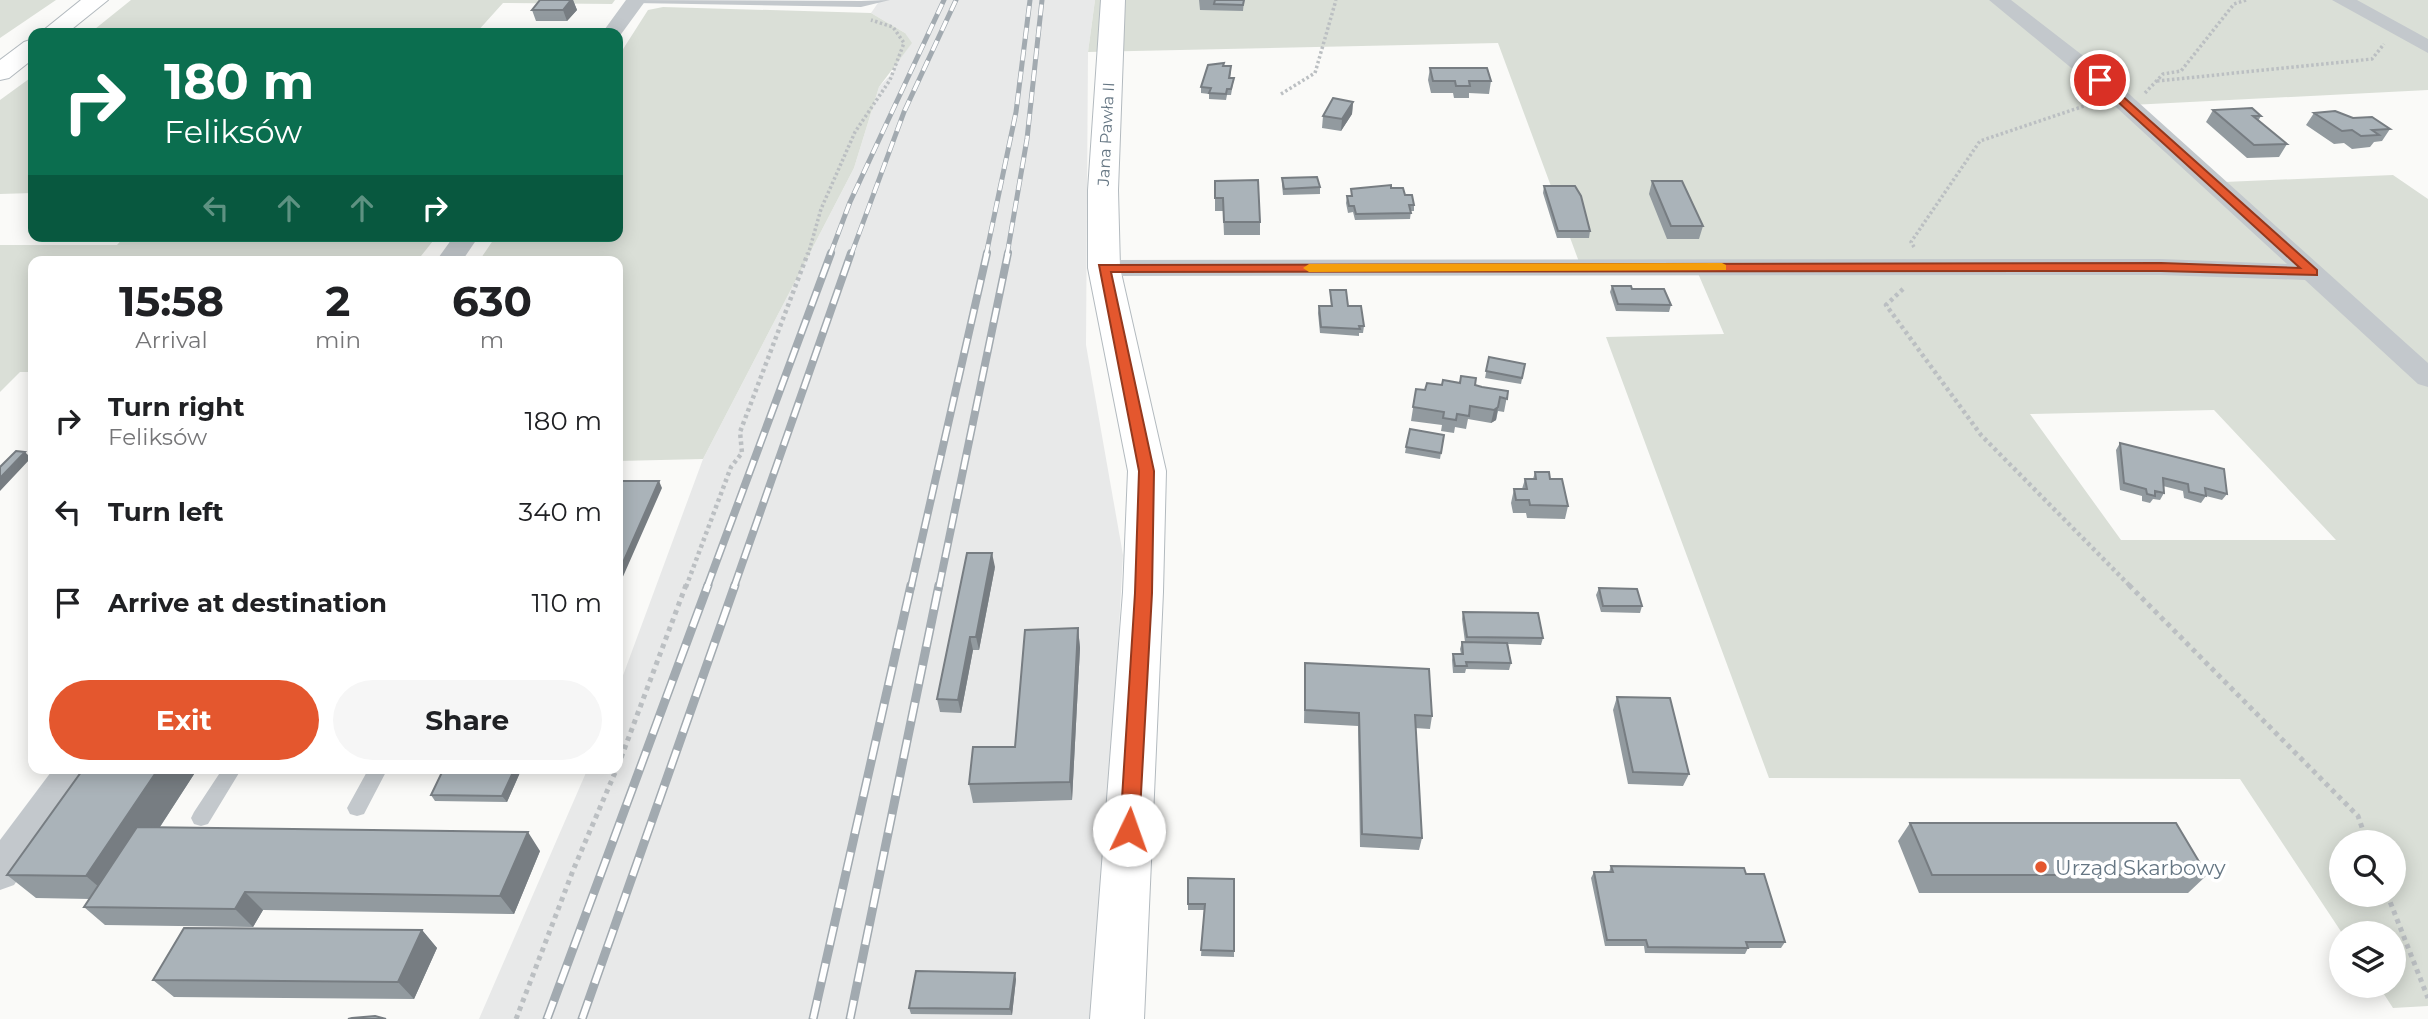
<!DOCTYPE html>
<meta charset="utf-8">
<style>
body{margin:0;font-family:Montserrat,sans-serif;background:#f6f6f6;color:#202124;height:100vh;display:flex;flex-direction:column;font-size:26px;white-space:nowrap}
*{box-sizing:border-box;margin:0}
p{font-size:23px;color:#757577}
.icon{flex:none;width:38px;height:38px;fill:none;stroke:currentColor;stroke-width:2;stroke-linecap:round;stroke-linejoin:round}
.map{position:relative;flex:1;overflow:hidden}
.sheet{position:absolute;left:28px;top:256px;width:595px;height:518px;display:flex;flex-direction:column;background:#fff;border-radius:14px;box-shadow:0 4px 18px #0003}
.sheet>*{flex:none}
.hud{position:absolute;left:28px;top:28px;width:595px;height:214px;border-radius:14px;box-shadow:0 4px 18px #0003;background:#0b6e4f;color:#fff;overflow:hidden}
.buttons{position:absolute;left:2329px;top:830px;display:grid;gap:14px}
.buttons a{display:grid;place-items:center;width:77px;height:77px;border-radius:50%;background:#fff;box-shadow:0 4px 18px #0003;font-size:35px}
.pin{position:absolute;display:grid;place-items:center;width:60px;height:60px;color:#fff;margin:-30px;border:4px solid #fff;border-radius:50%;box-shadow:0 2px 7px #0007}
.me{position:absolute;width:77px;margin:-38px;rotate:3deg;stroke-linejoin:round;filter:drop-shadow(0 0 5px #0008)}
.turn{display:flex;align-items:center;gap:24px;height:147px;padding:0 21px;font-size:32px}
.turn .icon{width:91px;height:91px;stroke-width:2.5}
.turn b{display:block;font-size:49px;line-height:60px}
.lanes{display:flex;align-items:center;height:66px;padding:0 21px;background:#0003;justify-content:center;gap:35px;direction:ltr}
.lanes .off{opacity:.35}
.eta{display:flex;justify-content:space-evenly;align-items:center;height:119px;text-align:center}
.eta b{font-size:42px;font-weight:700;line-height:49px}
.cta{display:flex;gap:14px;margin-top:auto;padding:14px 21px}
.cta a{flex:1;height:80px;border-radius:42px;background:#e4572e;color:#fff;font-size:28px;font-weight:700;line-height:80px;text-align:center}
.cta a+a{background:#f6f6f6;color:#202124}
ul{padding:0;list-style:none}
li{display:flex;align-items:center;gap:21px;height:91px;padding:0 21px}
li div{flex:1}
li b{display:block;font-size:26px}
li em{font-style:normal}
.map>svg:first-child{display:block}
.built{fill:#e8e9e9}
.green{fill:#dadfd7;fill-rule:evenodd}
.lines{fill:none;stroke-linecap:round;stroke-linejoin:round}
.secondary-casing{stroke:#b3babf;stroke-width:2}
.path-far2{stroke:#bbbfc2;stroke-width:3.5;stroke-dasharray:2.5 2.5;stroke-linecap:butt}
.path-far1{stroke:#bbbfc2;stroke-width:4.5;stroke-dasharray:3.5 3.5;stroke-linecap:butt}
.path{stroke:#bbbfc2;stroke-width:5;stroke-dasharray:4.5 4.5;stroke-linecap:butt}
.lane{fill:#c3c8cc;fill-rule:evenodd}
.street{fill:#c3c8cc;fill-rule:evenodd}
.secondary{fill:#fff;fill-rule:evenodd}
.rail-far2-casing{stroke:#a2aab0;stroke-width:5}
.rail-far1-casing{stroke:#a2aab0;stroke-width:8}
.rail-casing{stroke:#a2aab0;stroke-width:9}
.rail-far2{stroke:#fff;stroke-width:3.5;stroke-dasharray:11;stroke-linecap:butt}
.rail-far1{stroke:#fff;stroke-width:5;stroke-dasharray:15;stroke-linecap:butt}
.rail{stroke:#fff;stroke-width:6;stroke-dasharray:19;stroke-linecap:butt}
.wall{fill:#929a9f}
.shaded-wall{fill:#777d82}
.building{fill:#aab3b9;stroke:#777d82;stroke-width:2}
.route{fill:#e4572e;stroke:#94391e;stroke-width:2}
.slow{fill:#f59e0b}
.poi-dot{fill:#e4572e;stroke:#fff;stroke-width:2.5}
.labels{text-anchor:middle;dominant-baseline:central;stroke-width:7;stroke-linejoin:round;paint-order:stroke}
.far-street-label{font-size:16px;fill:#657683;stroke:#fff}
.near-poi-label{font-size:21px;fill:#657683;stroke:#fff;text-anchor:start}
</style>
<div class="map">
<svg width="2428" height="1019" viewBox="0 0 2428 1019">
<rect width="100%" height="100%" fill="#fafaf8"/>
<!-- built -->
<path class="built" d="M 880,0 L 1095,0 L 1088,52 L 1086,345 L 1123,555 L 1098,1019 L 479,1019 L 588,768 L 618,768 L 618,689 L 703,459 L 854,168 L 879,87 L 893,72 L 905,33 L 871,13 Z"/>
<!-- green -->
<path class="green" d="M 0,0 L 56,0 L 0,38 Z
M 131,0 L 615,0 L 612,4 L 503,3 L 476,33 L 90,33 Z
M 1095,0 L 2428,0 L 2428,90 L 2131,105 L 2224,182 L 2393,175 L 2428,199 L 2428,1006 L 2393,1008 L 2378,985 L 2394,985 L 2394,933 L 2342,933 L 2240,779 L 1769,778 L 1606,337 L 1724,334 L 1697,271 L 1582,270 L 1498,43 L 1088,52 ZM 2214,410 L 2336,540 L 2121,540 L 2030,414 ZM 2342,842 L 2394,842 L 2394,894 L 2342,894 Z
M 663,7 L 871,13 L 905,33 L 912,43 L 879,87 L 854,168 L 703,459 L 618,461 L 618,261 L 479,261 L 496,236 L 618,236 L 618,57 L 648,10 Z
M 33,76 L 33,193 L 0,194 L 0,100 Z
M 125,236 L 437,236 L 417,261 L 33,261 L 33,372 L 20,372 L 0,392 L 0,245 L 117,245 Z"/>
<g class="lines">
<!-- secondary casing -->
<g class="secondary-casing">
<path id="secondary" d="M 81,0 L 108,0 L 67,33 L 40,33 Z
M 1101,0 L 1125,0 L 1118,190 L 1120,268 L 1166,471 L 1163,592 L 1144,1019 L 1090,1019 L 1123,592 L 1128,471 L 1088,268 L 1088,190 Z
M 33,39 L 33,59 L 9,78 L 0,80 L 0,60 L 24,42 Z"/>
</g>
<!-- path-far2 -->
<path class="path-far2" d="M 2157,81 L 2372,59 L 2384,44
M 2145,93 L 2163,74 L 2181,71 L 2234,4 L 2246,0
M 1281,94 L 1315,73 L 1336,0
M 1914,247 L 1911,242 L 1980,141 L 2093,103
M 808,255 L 821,209 L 855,132 L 890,80 L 904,43 L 893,27 L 871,20"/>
<!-- path-far1 -->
<path class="path-far1" d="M 1903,289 L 1886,305 L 1981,435 L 2131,587
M 686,587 L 731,467 L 742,453 L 740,432 L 808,253"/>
<!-- path -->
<path class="path" d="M 2129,585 L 2358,816 L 2367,842
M 618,766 L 686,585
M 2387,894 L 2428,998
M 516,1019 L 574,868 L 617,768"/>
<!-- lane -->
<path class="lane" d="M 630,0 L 861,1 L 890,0 L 861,7 L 635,3 Z
M 223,768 L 242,768 L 208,824 L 201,826 L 194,824 L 191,818 L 194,812 Z
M 369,768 L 388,768 L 364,814 L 357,816 L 350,814 L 347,808 Z"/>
<!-- street -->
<path class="street" d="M 626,0 L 646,0 L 619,37 L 618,33 L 602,33 Z
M 1989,0 L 2011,0 L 2108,75 L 2428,363 L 2428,387 L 2418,384 L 2305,280 L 2161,275 L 1104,276 L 1095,273 L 1091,268 L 1095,263 L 1104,260 L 2161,259 L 2287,264 L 2092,85 Z
M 2332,0 L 2357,0 L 2428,39 L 2428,53 Z
M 454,236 L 479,236 L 462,261 L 436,261 Z
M 54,768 L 95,768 L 14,885 L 0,890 L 0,840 Z"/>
<!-- secondary -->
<use href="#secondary" class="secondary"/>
<!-- rail-far2 casing -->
<g class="rail-far2-casing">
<path id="rail-far2" d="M 830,255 L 850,202 L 944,0
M 851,255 L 904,112 L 956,0
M 986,255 L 1016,112 L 1030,0
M 1007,255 L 1027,139 L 1042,0"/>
</g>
<!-- rail-far1 casing -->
<g class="rail-far1-casing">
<path id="rail-far1" d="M 707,587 L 831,253
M 734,587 L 851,253
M 911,587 L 987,253
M 939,587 L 1008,253"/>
</g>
<!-- rail casing -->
<g class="rail-casing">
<path id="rail" d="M 547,1019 L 708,585
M 582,1019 L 735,585
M 813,1019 L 911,585
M 850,1019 L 939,585"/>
</g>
<!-- rail-far2 -->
<use href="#rail-far2" class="rail-far2"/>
<!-- rail-far1 -->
<use href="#rail-far1" class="rail-far1"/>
<!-- rail -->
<use href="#rail" class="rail"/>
</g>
<!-- wall -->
<path class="wall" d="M 540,0 L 573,0 L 577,10 L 567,21 L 536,21 L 532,10 Z
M 1199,0 L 1244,0 L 1243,11 L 1200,10 Z
M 1223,66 L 1231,72 L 1230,78 L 1234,78 L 1231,95 L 1227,95 L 1226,100 L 1209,99 L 1209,94 L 1201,93 L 1201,87 Z
M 1430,68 L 1491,81 L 1489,94 L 1469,93 L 1469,98 L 1454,98 L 1453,93 L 1431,93 L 1428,80 Z
M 1353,102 L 1352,114 L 1341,131 L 1322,128 L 1323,116 Z
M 2213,110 L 2261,116 L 2258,121 L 2287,144 L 2279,157 L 2247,158 L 2206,122 Z
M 2314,113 L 2353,118 L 2390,129 L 2382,141 L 2374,142 L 2370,147 L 2352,149 L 2344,143 L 2334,144 L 2306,125 Z
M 1282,178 L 1320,187 L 1320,194 L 1283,195 L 1282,185 Z
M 1215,181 L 1260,222 L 1260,235 L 1224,235 L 1223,211 L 1215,211 Z
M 1652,181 L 1703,226 L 1699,239 L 1667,239 L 1649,194 Z
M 1544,186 L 1590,231 L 1589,238 L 1557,238 L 1543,193 Z
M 1391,188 L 1405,195 L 1414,205 L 1414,211 L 1411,211 L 1410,219 L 1355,220 L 1353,212 L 1348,213 L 1346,203 L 1347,196 L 1351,196 L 1351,189 Z
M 1612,286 L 1632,289 L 1671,305 L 1669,312 L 1616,311 L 1610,292 Z
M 1330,290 L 1348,306 L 1364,326 L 1363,333 L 1359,333 L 1359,336 L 1320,333 L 1318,313 L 1319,306 L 1331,306 Z
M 1489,357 L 1525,364 L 1521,384 L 1485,378 Z
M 1442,385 L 1475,385 L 1482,387 L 1508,391 L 1504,412 L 1498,411 L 1496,420 L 1491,423 L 1468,419 L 1466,429 L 1455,427 L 1454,433 L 1441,431 L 1442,425 L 1411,421 L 1416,389 L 1425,390 Z
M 1444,435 L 1440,459 L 1405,453 L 1406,447 Z
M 2120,443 L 2227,494 L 2222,500 L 2206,496 L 2201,503 L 2184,498 L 2183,491 L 2163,486 L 2164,493 L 2160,500 L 2153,499 L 2150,503 L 2142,501 L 2142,496 L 2120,490 L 2116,450 Z
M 1535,472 L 1550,479 L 1568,506 L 1565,519 L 1527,518 L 1526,513 L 1513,513 L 1511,503 L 1514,489 L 1522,489 L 1525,479 L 1533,479 Z
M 995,567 L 979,650 L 973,650 L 961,713 L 940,712 L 937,699 Z
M 1599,588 L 1642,606 L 1640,613 L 1601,612 L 1596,595 Z
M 1463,612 L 1543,638 L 1541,645 L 1508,644 L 1511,663 L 1509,670 L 1466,669 L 1465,673 L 1453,673 L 1452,660 L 1453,654 L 1461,654 L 1460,649 L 1462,642 L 1465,642 L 1462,619 Z
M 1078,628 L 1080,648 L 1072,800 L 973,803 L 969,784 L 1015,747 Z
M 1305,663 L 1432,716 L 1430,729 L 1415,728 L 1422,838 L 1419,850 L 1360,847 L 1358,726 L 1304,723 Z
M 1617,697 L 1689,774 L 1683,786 L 1628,784 L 1613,710 Z
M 84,768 L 198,768 L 160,827 L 540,851 L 514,914 L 263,910 L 253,927 L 105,925 L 84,907 L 90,899 L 36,898 L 7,875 Z
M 444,768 L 522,768 L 507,802 L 435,801 L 431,795 Z
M 1910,823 L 2207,875 L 2188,893 L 1919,893 L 1898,841 Z
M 1611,866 L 1746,874 L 1785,942 L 1781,948 L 1748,948 L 1745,954 L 1645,953 L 1644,946 L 1605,946 L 1591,878 L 1594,872 L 1609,872 Z
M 1188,878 L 1234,879 L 1234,957 L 1201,956 L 1204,910 L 1188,910 Z
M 422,930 L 437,948 L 414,999 L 174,997 L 153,980 Z
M 1016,979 L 1012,1015 L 911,1014 L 909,1008 Z"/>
<!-- shaded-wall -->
<path class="shaded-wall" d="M 571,0 L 573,0 L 577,10 L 567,21 L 563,10 Z
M 1353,102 L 1352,114 L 1341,131 L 1342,119 Z
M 1498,407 L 1496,420 L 1491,423 L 1494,410 Z
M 25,452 L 31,458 L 0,491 L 0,478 Z
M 659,481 L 662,488 L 618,588 L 618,574 Z
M 992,553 L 995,567 L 979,650 L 976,637 Z
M 1078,628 L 1080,648 L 1072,800 L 1070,782 Z
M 970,637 L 973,650 L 961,713 L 958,700 Z
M 159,768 L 198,768 L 113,899 L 86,876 Z
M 515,768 L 522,768 L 507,802 L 502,796 Z
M 528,832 L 540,851 L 514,914 L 500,896 Z
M 245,892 L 263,910 L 253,927 L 235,909 Z
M 422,930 L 437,948 L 414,999 L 398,982 Z
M 1015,973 L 1016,979 L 1012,1015 L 1010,1009 Z"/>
<!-- building -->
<path class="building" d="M 540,0 L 571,0 L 563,10 L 532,10 Z
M 1215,0 L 1244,0 L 1243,5 L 1214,4 Z
M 1224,63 L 1223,66 L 1231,66 L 1229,78 L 1234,78 L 1231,89 L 1227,89 L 1226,94 L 1209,93 L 1211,88 L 1201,87 L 1208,65 Z
M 1430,68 L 1487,68 L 1491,81 L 1469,81 L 1470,86 L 1456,86 L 1455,81 L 1433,81 Z
M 1333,98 L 1353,102 L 1342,119 L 1323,116 Z
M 2252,108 L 2261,116 L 2253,116 L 2287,144 L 2254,145 L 2213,110 Z
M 2335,111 L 2353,118 L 2372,117 L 2390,129 L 2372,130 L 2379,135 L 2361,136 L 2352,130 L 2342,131 L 2314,113 Z
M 1317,177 L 1320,187 L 1284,189 L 1282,178 Z
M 1258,180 L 1260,222 L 1224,222 L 1223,198 L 1215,198 L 1215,181 Z
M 1652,181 L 1682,181 L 1703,226 L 1671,226 Z
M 1391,185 L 1391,188 L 1403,188 L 1405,195 L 1412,195 L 1414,205 L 1409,205 L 1411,213 L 1356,214 L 1354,206 L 1349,206 L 1347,196 L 1352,196 L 1351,189 Z
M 1544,186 L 1575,186 L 1581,196 L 1590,231 L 1558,231 Z
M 1612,286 L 1631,286 L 1632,289 L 1664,289 L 1671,305 L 1618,304 Z
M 1330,290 L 1346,290 L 1348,306 L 1361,306 L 1364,326 L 1359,326 L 1360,329 L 1321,327 L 1319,306 L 1332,306 Z
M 1489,357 L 1525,364 L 1522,378 L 1486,371 Z
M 1461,376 L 1476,378 L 1475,385 L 1482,387 L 1508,391 L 1507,399 L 1500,397 L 1498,407 L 1494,410 L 1470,406 L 1469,416 L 1457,414 L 1456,420 L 1443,418 L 1444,412 L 1413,407 L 1416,389 L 1425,390 L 1427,383 L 1442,385 L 1443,380 L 1460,383 Z
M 1410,429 L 1444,435 L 1441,453 L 1406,447 Z
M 2120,443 L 2224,469 L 2227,494 L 2205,488 L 2206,496 L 2189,492 L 2188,484 L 2163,478 L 2164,493 L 2155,491 L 2155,496 L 2147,494 L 2146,489 L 2124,483 Z
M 16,451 L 25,452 L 0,478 L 0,467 Z
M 1535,472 L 1549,472 L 1550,479 L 1562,479 L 1568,506 L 1530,505 L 1529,500 L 1516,500 L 1514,489 L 1527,489 L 1525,479 L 1536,479 Z
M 618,481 L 659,481 L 618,574 Z
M 967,553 L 992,553 L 976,637 L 970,637 L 958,700 L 937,699 Z
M 1599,588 L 1637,589 L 1642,606 L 1603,606 Z
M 1463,612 L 1538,613 L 1543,638 L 1467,637 Z
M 1078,628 L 1070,782 L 969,784 L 973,747 L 1015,747 L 1025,630 Z
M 1462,642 L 1507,643 L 1511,663 L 1466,662 L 1467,666 L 1455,666 L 1453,654 L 1463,654 Z
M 1305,663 L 1429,669 L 1432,716 L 1415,715 L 1422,838 L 1362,834 L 1359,713 L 1305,710 Z
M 1617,697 L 1670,698 L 1689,774 L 1633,772 Z
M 84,768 L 159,768 L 86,876 L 7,875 Z
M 444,768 L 515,768 L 502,796 L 431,795 Z
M 1910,823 L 2176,823 L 2207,875 L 1932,875 Z
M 137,827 L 528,832 L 500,896 L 245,892 L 235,909 L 84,907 Z
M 1611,866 L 1744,868 L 1746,874 L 1764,874 L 1785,942 L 1746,942 L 1748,948 L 1648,947 L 1646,940 L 1607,940 L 1594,872 L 1613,872 Z
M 1188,878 L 1234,879 L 1234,951 L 1201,950 L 1205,904 L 1188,904 Z
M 184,928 L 422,930 L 398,982 L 153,980 Z
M 916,971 L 1015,973 L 1010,1009 L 909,1008 Z
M 375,1016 L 386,1019 L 348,1019 L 352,1018 Z"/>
<!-- route -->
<path class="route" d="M 2100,76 L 2317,270 L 2317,275 L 2161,271 L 1111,272 L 1154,471 L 1152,593 L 1139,830 L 1136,836 L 1129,838 L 1122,836 L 1120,830 L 1135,593 L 1139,471 L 1099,265 L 2161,263 L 2300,268 L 2096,82 L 2095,80 Z"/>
<!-- slow -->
<path class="slow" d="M 1722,263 L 1726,265 L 1726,270 L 1309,272 L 1303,268 L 1309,264 Z"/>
<!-- markers -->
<circle class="poi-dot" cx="2041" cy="867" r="7"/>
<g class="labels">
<!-- far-street labels -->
<g class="far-street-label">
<text transform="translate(1106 134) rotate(-87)">Jana Pawła II</text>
</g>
<!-- near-poi labels -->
<g class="near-poi-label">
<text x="2055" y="867">Urząd Skarbowy</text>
</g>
</g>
</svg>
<div class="buttons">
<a><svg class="icon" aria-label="search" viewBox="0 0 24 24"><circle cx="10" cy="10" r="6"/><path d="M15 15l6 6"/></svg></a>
<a><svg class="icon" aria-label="layers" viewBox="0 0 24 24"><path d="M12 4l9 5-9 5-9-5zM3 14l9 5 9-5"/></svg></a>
</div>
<div class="pin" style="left:2100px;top:80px;background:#d93025"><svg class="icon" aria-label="arrive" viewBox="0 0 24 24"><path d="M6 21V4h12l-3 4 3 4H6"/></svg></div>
<svg class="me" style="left:1129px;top:830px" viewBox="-20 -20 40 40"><circle r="19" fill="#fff"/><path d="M0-13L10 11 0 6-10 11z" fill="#e4572e"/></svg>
<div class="hud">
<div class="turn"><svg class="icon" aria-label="right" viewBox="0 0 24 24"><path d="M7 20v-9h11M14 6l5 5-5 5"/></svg><div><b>180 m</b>Feliksów</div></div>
<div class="lanes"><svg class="icon off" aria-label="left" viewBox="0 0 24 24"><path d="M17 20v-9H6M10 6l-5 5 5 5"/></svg><svg class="icon off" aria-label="ahead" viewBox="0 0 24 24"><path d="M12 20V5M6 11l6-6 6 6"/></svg><svg class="icon off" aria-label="ahead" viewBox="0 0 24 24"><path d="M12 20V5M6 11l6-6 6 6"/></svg><svg class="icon" aria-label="right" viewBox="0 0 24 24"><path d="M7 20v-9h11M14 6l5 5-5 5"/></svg></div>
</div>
<section class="sheet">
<div class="eta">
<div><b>15:58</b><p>Arrival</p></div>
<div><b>2</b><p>min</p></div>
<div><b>630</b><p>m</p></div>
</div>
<ul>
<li><svg class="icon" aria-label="right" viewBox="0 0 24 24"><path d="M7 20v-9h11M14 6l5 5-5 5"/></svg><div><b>Turn right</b><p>Feliksów</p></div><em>180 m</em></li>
<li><svg class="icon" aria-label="left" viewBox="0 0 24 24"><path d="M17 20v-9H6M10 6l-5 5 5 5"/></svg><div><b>Turn left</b></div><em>340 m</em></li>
<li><svg class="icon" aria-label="arrive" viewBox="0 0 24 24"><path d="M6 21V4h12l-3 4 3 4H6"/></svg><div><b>Arrive at destination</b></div><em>110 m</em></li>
</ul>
<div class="cta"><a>Exit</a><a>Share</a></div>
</section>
</div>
